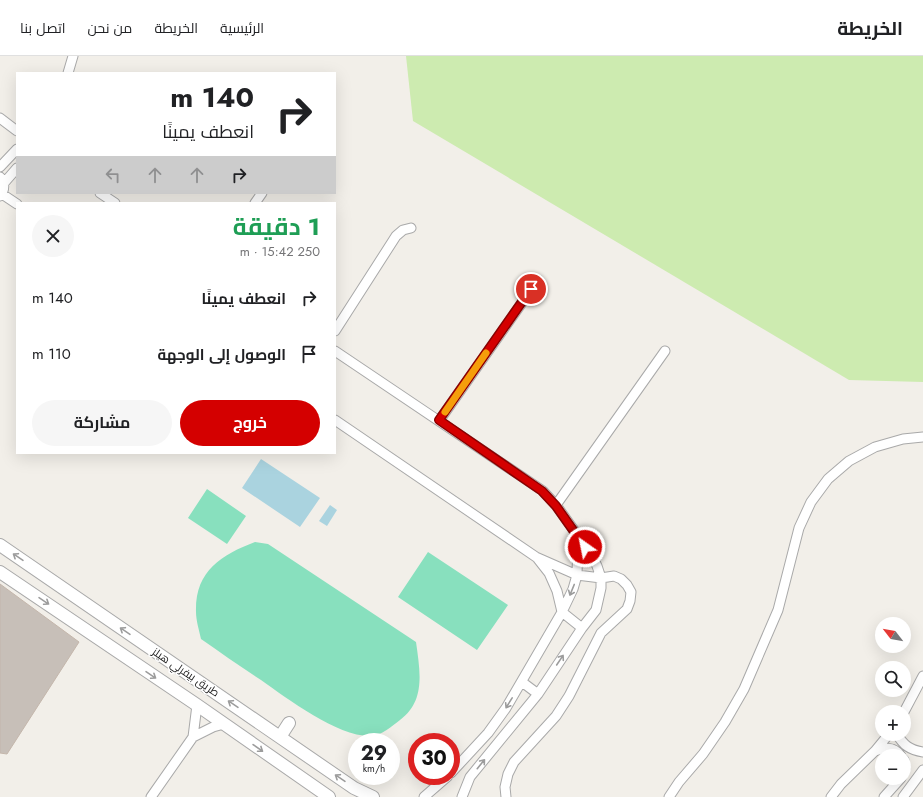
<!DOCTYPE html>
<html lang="ar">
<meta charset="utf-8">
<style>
body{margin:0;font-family:Jost,Cairo,sans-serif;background:#f6f6f6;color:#202124;direction:rtl;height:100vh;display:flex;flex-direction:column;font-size:15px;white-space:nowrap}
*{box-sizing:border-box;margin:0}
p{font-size:13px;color:#757577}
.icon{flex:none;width:22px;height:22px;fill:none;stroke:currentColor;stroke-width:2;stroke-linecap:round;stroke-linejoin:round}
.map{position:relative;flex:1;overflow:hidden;direction:ltr}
.sheet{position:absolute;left:16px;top:146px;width:320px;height:252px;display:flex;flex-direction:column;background:#fff;border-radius:0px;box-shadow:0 4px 16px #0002;direction:rtl}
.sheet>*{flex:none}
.guide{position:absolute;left:16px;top:16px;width:320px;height:122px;border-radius:0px;box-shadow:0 4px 16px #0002;direction:rtl;background:#fff;color:#202124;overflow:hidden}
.needle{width:26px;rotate:301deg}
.controls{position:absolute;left:875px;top:561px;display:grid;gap:8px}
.controls a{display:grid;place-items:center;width:36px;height:36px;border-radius:50%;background:#fff;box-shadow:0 4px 16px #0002;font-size:20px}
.speed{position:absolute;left:348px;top:677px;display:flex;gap:8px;font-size:20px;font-weight:700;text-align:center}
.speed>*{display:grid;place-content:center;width:52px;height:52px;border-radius:50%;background:#fff;box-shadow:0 4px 16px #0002;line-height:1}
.speed small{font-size:10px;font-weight:400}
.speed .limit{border:6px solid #d22;background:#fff;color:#111}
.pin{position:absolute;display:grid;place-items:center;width:34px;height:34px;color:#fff;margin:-17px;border:2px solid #fff;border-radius:50%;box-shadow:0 1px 4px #0007}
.me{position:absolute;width:44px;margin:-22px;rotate:327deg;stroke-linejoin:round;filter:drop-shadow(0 0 3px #0008)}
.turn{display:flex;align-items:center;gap:14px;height:84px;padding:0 16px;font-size:18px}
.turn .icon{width:52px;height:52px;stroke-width:2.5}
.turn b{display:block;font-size:28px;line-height:34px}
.lanes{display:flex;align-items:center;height:38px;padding:0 16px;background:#0003;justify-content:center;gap:20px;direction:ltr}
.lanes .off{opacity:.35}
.round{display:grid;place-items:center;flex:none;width:42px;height:42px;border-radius:21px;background:#f6f6f6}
.overview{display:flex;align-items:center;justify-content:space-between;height:68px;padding:0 16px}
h1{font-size:24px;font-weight:700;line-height:30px;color:#1e9e55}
.button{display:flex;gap:8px;margin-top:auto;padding:8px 16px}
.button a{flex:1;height:46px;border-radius:24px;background:#d40000;color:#fff;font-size:16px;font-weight:700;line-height:46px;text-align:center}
.button a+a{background:#f6f6f6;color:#202124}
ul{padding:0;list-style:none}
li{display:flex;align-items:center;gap:12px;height:56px;padding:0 16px}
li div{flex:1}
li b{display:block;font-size:15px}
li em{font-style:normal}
header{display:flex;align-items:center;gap:24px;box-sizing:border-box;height:56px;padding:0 20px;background:#fff;border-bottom:1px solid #e0e0e0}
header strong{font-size:19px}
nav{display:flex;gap:22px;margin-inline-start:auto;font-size:14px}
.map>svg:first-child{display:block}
.grass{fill:#cdebb0}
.pitch{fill:#88e0be}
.water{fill:#aad3df}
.building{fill:#c7bfb8;stroke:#c4b6ab}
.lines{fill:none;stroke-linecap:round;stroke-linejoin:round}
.minor-casing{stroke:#a9a9a9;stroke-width:11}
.tertiary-casing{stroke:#a9a9a9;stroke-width:14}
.minor{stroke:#fff;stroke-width:9}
.tertiary{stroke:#fff;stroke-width:12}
.oneway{stroke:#9c9c9c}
.route-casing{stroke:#8a0000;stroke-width:10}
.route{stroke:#d40000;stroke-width:7}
.slow{stroke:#f59e0b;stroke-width:7}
.labels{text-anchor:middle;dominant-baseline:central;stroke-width:3;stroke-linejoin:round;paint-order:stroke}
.street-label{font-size:11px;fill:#222;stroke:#fff}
</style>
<header>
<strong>الخريطة</strong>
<nav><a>الرئيسية</a><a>الخريطة</a><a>من نحن</a><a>اتصل بنا</a></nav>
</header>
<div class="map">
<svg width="923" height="741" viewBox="0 0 923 741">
<rect width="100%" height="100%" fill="#f2efe9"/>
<!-- grass -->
<path class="grass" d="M 406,0 L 923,0 L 923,326 L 849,324 L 413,65 Z"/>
<!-- pitch -->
<path class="pitch" d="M 207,433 L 246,460 L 227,488 L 188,462 Z
M 255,486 L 268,488 L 416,586 C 420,615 426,645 400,664 C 392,670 381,680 371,680 C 338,681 288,643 261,624 C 241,611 221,597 201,583 C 199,574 196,564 196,556 C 195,515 221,499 255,486 Z
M 428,496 L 508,549 L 477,594 L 398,541 Z"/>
<!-- water -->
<path class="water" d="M 261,403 L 320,442 L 300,471 L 242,432 Z
M 330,449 L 337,454 L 327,470 L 319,465 Z"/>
<!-- building -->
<path class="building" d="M 0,528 L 79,586 L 7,698 L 0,697 Z"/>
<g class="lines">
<!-- minor casing -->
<g class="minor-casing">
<path id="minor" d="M 68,17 L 73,0
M 0,62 L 17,75
M 0,111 L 17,93
M 0,121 C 5,127 5,134 0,140
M 4,127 L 17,112
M 100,137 L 115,147
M 2,138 L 17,148
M 255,147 L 262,137
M 335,275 L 396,180 L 403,174 L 411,172
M 335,295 L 543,435 L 556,449 L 576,477 L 578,482 L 592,500 L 597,510 L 601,522 L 601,532 L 596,554 L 582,572 L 538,638 L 470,721 L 462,741
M 335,364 L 536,501 L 577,519 L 601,522 L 614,520 L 621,523 L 627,529 L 631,536 L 630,545 L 627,553 L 601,577 L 569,640 L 556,660 L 514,706 L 508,718 L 505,731 L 506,741
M 439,365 L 538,224
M 556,449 L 665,295
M 538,503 L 549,517 L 557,535 L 562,556 L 582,572
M 522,626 L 538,638
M 904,656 L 923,620
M 897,678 C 903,689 910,694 923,696
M 193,681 L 213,671 L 224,668
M 875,695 C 885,691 895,691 901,700
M 904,704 L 905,712 L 904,716
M 451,717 L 488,677 L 506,652 L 562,556 L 573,533 L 577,519 L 578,482
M 151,741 L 193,681 L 197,649
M 424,741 L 448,720
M 669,741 L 679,726 L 703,698 L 725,666 L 744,633 L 778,554 L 799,472 L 811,446 L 828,423 L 849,405 L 875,391 L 903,383 L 923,381
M 831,741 L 841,728 L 875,695 L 889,678
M 884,741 L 901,722
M 903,741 L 923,714"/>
</g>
<!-- tertiary casing -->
<g class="tertiary-casing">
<path id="tertiary" d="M 0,489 L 354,732 L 373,741
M 0,516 L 197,649 L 329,741
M 280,681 L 289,667"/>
</g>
<!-- minor -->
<use href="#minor" class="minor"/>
<!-- tertiary -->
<use href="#tertiary" class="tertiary"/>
</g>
<!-- one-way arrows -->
<defs><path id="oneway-shaft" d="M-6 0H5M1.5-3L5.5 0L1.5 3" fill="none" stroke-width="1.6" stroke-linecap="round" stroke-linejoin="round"/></defs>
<g class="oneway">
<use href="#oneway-shaft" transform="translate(18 501) rotate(-146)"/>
<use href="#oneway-shaft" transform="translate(572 534) rotate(112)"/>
<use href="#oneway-shaft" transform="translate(44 545) rotate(34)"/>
<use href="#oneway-shaft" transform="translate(125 575) rotate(-146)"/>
<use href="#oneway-shaft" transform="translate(560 604) rotate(-56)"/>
<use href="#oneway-shaft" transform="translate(151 619) rotate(34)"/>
<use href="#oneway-shaft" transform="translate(509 647) rotate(122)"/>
<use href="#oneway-shaft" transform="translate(233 648) rotate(-146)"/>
<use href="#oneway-shaft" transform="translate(258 692) rotate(35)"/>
<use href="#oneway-shaft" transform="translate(481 708) rotate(-51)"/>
<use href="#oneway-shaft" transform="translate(340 722) rotate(-146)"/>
</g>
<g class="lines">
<!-- route casing -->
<g class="route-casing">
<path id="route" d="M 531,233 L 439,364 L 542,435 L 556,450 L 585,491"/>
</g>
<!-- route -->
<use href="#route" class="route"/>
<!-- slow -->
<path class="slow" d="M 445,356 L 486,297"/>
</g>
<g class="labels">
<!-- street labels -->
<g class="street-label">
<text transform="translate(186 616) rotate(34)">طريق بيفرلي هيلز</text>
</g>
</g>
</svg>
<div class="controls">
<a><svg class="needle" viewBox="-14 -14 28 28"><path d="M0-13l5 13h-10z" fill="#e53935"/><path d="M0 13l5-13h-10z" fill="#757577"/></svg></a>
<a><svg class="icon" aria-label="search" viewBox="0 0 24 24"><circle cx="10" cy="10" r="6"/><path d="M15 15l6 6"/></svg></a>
<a>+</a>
<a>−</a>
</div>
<div class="speed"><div>29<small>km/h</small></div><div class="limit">30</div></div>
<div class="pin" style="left:531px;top:233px;background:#d93025"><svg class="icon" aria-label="arrive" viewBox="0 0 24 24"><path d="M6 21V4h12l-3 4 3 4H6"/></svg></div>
<svg class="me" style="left:585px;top:491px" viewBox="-20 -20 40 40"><circle r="17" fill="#d40000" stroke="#fff" stroke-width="3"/><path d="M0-11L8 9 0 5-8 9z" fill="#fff"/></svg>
<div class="guide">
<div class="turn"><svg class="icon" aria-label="right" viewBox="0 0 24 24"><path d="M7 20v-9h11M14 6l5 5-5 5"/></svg><div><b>140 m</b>انعطف يمينًا</div></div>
<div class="lanes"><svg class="icon off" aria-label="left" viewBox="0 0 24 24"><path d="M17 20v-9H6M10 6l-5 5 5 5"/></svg><svg class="icon off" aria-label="ahead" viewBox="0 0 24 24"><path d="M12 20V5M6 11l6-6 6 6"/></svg><svg class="icon off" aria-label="ahead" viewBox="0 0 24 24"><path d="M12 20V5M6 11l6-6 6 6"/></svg><svg class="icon" aria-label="right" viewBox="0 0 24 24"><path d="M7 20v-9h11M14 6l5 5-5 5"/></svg></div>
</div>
<section class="sheet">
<div class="overview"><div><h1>1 دقيقة</h1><p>250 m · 15:42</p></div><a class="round"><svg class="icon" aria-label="close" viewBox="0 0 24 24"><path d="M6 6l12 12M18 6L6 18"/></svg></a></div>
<ul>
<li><svg class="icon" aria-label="right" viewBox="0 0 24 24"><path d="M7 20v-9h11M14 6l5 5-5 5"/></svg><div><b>انعطف يمينًا</b></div><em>140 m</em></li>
<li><svg class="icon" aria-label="arrive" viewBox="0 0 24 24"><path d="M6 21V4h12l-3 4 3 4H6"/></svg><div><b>الوصول إلى الوجهة</b></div><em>110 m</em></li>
</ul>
<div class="button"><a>خروج</a><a>مشاركة</a></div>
</section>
</div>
